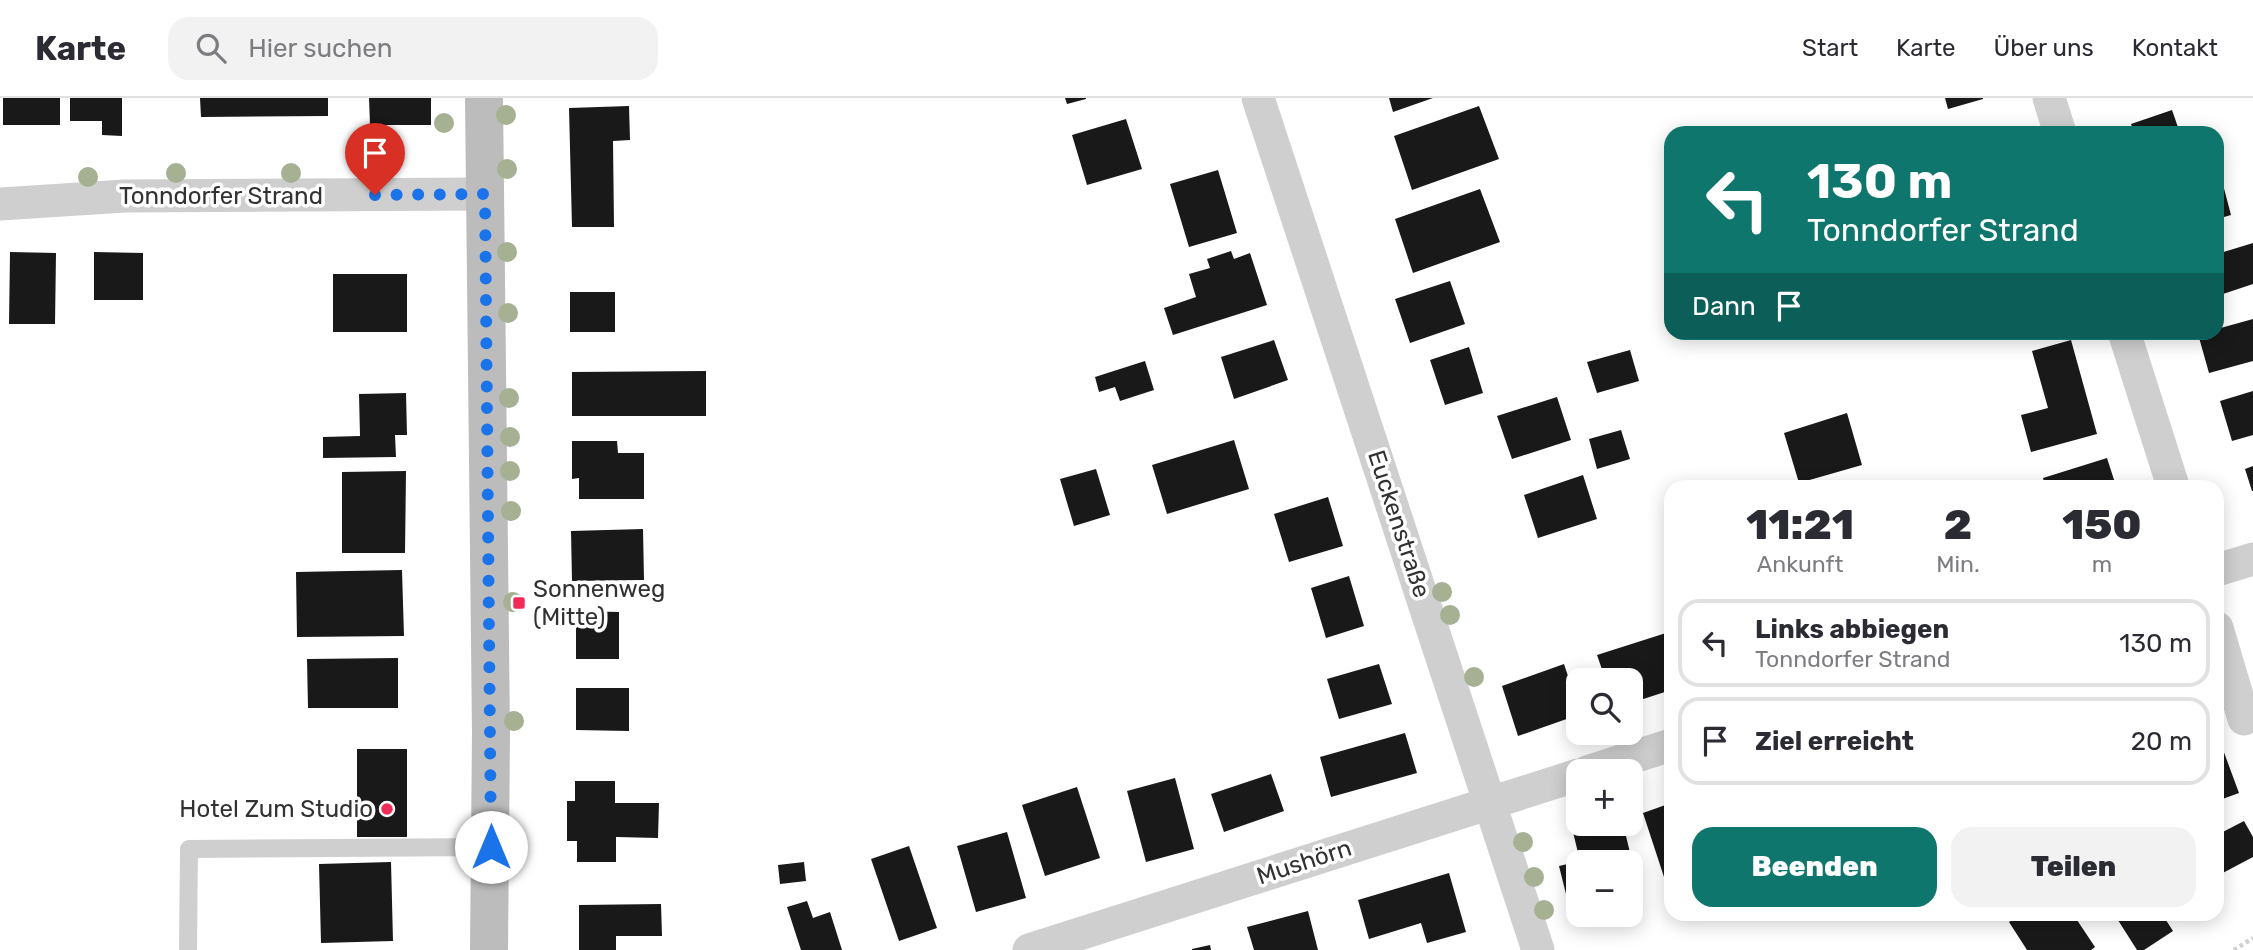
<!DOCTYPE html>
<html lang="de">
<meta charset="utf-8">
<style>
body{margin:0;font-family:Rubik,sans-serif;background:#f2f2f3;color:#2b2b33;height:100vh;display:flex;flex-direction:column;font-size:26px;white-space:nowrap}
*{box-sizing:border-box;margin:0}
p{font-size:23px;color:#7c7c81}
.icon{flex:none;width:38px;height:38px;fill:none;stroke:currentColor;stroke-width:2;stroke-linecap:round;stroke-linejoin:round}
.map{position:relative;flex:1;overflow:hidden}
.sheet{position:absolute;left:1664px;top:382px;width:560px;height:441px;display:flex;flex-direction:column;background:#fff;border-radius:21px;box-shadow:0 4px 18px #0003}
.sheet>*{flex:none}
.top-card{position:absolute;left:1664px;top:28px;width:560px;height:214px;border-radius:21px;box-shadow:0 4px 18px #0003;background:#0f766e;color:#fff;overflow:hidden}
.tools{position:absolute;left:1566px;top:570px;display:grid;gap:14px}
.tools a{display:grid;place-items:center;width:77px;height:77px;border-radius:14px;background:#fff;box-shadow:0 4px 18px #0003;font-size:35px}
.pin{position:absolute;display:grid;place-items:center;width:60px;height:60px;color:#fff;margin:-72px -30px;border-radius:50% 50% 50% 0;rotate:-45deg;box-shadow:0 0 7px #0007}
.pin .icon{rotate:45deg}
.me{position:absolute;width:77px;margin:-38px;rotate:0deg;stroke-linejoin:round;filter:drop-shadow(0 0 5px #0008)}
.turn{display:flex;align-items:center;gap:24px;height:147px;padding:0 28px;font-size:32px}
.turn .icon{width:91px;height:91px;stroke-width:2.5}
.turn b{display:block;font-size:49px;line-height:60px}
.then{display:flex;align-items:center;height:66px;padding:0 28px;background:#0003;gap:14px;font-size:26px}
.eta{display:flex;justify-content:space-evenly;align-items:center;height:119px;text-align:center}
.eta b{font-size:42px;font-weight:800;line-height:49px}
.button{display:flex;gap:14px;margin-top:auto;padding:14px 28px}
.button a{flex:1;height:80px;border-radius:21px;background:#0f766e;color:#fff;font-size:28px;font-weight:800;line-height:80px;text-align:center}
.button a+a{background:#f2f2f3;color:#2b2b33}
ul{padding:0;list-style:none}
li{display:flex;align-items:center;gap:21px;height:88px;margin:0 14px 10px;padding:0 14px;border:4px solid #e1e1e2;border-radius:21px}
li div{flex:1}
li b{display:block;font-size:26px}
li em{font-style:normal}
header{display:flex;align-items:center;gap:42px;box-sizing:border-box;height:98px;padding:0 35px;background:#fff;border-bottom:2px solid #e1e1e2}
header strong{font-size:33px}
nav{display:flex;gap:38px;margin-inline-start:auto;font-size:24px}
.search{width:490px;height:63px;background:#f2f2f3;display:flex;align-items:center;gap:18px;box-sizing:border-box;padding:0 24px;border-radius:21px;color:#7c7c81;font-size:26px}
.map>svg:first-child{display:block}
.building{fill:#191919}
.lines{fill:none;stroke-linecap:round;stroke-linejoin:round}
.path{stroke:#cfcfcf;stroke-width:4.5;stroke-dasharray:3.5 3.5;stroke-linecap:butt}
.lane{stroke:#cfcfcf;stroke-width:18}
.street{stroke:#cfcfcf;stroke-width:33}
.secondary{stroke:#bcbcbc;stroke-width:38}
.tree{fill:#a6b193}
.route{stroke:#1a73e8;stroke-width:12;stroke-dasharray:0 21.6}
.poi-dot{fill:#f12b58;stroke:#fff;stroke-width:2.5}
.labels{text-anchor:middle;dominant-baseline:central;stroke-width:7;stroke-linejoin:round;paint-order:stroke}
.street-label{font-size:24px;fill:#323232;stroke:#fff}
.poi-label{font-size:24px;fill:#323232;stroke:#fff;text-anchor:start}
</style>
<header>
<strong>Karte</strong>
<div class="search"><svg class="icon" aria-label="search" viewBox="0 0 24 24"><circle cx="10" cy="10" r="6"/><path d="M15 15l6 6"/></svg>Hier suchen</div>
<nav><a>Start</a><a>Karte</a><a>Über uns</a><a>Kontakt</a></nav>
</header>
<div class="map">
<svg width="2253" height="852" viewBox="0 0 2253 852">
<rect width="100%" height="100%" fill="#fff"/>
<!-- building -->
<path class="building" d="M 3,0 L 60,0 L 60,27 L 3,27 Z
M 70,0 L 122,0 L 122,38 L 102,37 L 102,23 L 70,23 Z
M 200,0 L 328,0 L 328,18 L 201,19 Z
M 369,0 L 431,0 L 431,27 L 370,27 Z
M 1065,0 L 1086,0 L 1086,1 L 1067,6 Z
M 1389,0 L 1433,0 L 1393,14 Z
M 1945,0 L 1983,0 L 1983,1 L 1948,11 Z
M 629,8 L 630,42 L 613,43 L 614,129 L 572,129 L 569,10 Z
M 1479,8 L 1499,61 L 1412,92 L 1394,38 Z
M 2172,12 L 2180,35 L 2134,35 L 2131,26 Z
M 1126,21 L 1142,71 L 1087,87 L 1072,37 Z
M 2003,29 L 2004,35 L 1983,35 L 1982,34 Z
M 1218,72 L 1237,135 L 1189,149 L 1170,86 Z
M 2221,79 L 2231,117 L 2217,121 L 2217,80 Z
M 1480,91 L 1500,144 L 1413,175 L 1395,121 Z
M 2253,145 L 2253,186 L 2217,198 L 2217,156 Z
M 1231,153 L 1234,161 L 1250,155 L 1267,207 L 1173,237 L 1164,210 L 1196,199 L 1189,176 L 1210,170 L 1207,161 Z
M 10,154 L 56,155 L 55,226 L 9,226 Z
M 94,154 L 143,155 L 143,202 L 94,202 Z
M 333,176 L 407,176 L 407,234 L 333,234 Z
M 1450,183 L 1465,226 L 1410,245 L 1395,201 Z
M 570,194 L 615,194 L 615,234 L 570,234 Z
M 2253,221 L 2253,263 L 2209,275 L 2198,236 L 2217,234 L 2217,231 Z
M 1274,242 L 1288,282 L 1234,301 L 1221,259 Z
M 2071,242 L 2097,336 L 2031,354 L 2021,317 L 2048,310 L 2032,253 Z
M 1469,249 L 1483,295 L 1445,307 L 1430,262 Z
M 1630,252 L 1639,283 L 1597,295 L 1587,264 Z
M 1145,263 L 1154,292 L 1120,303 L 1115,289 L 1099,294 L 1095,279 Z
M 706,273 L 706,318 L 572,318 L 572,274 Z
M 2253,293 L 2253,337 L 2232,343 L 2220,303 Z
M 406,295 L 407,337 L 395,337 L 396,359 L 323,360 L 323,339 L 360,338 L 359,296 Z
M 1557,299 L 1571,342 L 1512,361 L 1497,318 Z
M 1847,315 L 1862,367 L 1799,385 L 1784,335 Z
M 1621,332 L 1630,361 L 1597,371 L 1589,341 Z
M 1234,342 L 1249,391 L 1167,416 L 1152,367 Z
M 572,343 L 617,343 L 618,355 L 644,355 L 644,401 L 579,401 L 579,380 L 572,381 Z
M 2107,360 L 2116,388 L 2045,388 L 2043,380 Z
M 2253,368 L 2253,393 L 2252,393 L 2245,371 Z
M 1096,371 L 1110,417 L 1074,428 L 1060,381 Z
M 406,373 L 405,455 L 342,455 L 342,374 Z
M 1583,377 L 1597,421 L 1538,440 L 1524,397 Z
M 1328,399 L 1343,448 L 1289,464 L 1274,416 Z
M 643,431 L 644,482 L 572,483 L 571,433 Z
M 402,472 L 404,538 L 297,539 L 296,474 Z
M 1349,478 L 1364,528 L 1326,540 L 1311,490 Z
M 576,513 L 619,514 L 619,561 L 576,561 Z
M 1666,535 L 1671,551 L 1671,592 L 1631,605 L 1631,583 L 1606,583 L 1597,557 Z
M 398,560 L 398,610 L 308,610 L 307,561 Z
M 1379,566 L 1392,606 L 1339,621 L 1327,581 Z
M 1564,566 L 1578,608 L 1578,617 L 1518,638 L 1502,588 Z
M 576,590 L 629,590 L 629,633 L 576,632 Z
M 1405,635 L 1417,675 L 1331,699 L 1320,659 Z
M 2222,649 L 2239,695 L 2217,703 L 2217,650 Z
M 357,651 L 407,651 L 407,739 L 357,739 Z
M 1271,676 L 1284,713 L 1224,734 L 1211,696 Z
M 1175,680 L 1194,751 L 1146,764 L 1127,693 Z
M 575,683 L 615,683 L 615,705 L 659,705 L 658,740 L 616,739 L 616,764 L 577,764 L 577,743 L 567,743 L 567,703 L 575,703 Z
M 1077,689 L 1100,760 L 1045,778 L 1022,707 Z
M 1671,705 L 1671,777 L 1664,779 L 1643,715 Z
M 2244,723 L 2253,739 L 2253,759 L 2217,778 L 2217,737 Z
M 1603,726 L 1623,726 L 1641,799 L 1631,801 L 1631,765 L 1578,765 L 1578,806 L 1569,808 L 1559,768 L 1580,763 L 1573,734 Z
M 1007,734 L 1026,800 L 976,814 L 957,748 Z
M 909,748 L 937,830 L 899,843 L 871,761 Z
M 391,764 L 393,843 L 321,845 L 319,766 Z
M 804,764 L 806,783 L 780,786 L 778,767 Z
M 1449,775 L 1466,834 L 1427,845 L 1421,825 L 1369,841 L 1358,802 Z
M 807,803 L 813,820 L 830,814 L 842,852 L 801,852 L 787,809 Z
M 661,806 L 662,838 L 616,838 L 616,852 L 579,852 L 579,807 Z
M 1308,813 L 1318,852 L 1254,852 L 1247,829 Z
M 2022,816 L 2073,816 L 2095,849 L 2091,852 L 2027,852 L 2009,824 Z
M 2121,816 L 2162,816 L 2173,833 L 2144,852 L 2137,852 L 2116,819 Z
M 1210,847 L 1211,852 L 1192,852 L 1192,851 Z"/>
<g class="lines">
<!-- path -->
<path class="path" d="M 2234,852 L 2253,840"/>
<!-- lane -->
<path class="lane" d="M 188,852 L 189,751 L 491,749"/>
<!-- street -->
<path class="street" d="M 1258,0 L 1538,852
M 2049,0 L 2060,35
M 0,106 L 125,98 L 485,96
M 2124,234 L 2173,388
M 2217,472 L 2253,461
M 2217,530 L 2244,621
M 1587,674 L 1671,647
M 1029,852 L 1578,677"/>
<!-- secondary -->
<path class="secondary" d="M 484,0 L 491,635 L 489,852"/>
</g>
<!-- trees -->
<g class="tree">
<circle cx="506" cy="17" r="10"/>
<circle cx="444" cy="25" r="10"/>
<circle cx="507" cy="71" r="10"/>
<circle cx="176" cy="75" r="10"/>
<circle cx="291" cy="75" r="10"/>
<circle cx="88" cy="79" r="10"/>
<circle cx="507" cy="154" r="10"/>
<circle cx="508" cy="215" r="10"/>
<circle cx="509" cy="300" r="10"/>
<circle cx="510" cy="339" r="10"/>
<circle cx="510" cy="373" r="10"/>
<circle cx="511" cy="413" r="10"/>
<circle cx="1442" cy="494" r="10"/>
<circle cx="513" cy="504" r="10"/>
<circle cx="1450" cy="517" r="10"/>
<circle cx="1474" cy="579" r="10"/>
<circle cx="514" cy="623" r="10"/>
<circle cx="1523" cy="744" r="10"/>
<circle cx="1534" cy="779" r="10"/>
<circle cx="1544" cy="812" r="10"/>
</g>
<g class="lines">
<!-- route -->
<path class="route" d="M 375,97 L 485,96 L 491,749"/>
</g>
<!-- markers -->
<g class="poi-dot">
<rect x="512" y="498" width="14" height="14" rx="3.5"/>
<circle cx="387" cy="711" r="7"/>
</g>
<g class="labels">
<!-- street labels -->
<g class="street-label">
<text x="221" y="98">Tonndorfer Strand</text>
<text transform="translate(1399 426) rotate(72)">Euckenstraße</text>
<text transform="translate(1304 764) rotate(-18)">Mushörn</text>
</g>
<!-- poi labels -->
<g class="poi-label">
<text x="533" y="491">Sonnenweg<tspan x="533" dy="28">(Mitte)</tspan></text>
<text x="373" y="711" text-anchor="end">Hotel Zum Studio</text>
</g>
</g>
</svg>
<div class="tools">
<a><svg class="icon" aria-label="search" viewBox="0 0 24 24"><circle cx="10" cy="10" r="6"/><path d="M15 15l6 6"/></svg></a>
<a>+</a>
<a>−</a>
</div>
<div class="pin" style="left:375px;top:97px;background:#d93025"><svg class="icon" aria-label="arrive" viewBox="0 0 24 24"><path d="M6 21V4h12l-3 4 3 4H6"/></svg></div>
<svg class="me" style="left:491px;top:749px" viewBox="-20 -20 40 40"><circle r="19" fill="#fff"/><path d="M0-13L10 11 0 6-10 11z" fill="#1a73e8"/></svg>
<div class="top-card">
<div class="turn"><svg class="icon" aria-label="left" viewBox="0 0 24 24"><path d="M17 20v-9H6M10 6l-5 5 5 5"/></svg><div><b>130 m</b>Tonndorfer Strand</div></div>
<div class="then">Dann<svg class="icon" aria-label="arrive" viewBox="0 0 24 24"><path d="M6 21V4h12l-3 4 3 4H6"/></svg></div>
</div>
<section class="sheet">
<div class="eta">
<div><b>11:21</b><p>Ankunft</p></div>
<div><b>2</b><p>Min.</p></div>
<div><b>150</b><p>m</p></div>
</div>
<ul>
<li><svg class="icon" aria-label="left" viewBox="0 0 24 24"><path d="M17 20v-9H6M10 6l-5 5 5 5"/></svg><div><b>Links abbiegen</b><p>Tonndorfer Strand</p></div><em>130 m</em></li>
<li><svg class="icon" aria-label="arrive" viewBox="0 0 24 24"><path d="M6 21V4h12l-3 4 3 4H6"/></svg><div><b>Ziel erreicht</b></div><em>20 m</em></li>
</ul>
<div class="button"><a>Beenden</a><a>Teilen</a></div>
</section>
</div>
